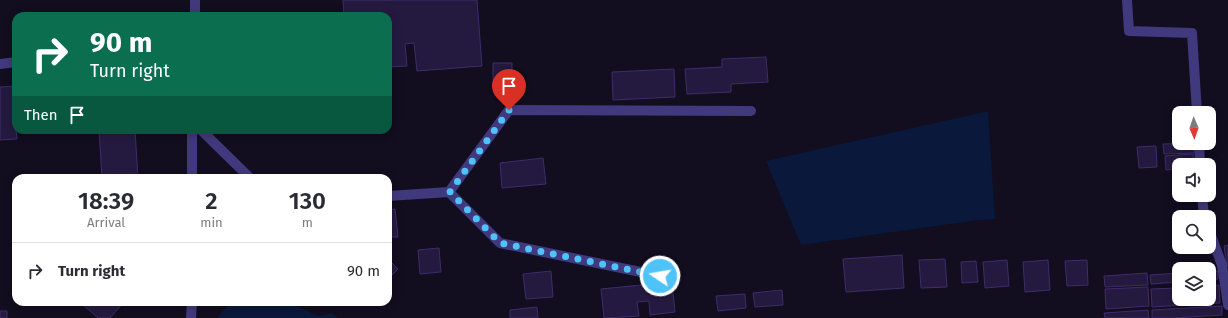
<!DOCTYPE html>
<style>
body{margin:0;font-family:"Fira Sans",sans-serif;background:#f2f2f3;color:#2b2b33;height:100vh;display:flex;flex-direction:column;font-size:15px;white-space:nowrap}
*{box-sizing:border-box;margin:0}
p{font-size:13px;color:#7c7c81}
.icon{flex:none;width:22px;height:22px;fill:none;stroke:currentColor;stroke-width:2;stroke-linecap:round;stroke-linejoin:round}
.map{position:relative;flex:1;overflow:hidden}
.side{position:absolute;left:12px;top:174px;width:380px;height:132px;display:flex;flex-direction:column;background:#fff;border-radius:12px;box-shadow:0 2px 10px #0003}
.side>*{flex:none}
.banner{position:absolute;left:12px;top:12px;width:380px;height:122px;border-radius:12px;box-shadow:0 2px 10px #0003;background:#0b6e4f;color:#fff;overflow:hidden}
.needle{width:26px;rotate:178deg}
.tools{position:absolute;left:1172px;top:106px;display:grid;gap:8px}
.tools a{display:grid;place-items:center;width:44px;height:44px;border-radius:8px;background:#fff;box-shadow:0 2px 10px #0003;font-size:20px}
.pin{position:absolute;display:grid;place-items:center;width:34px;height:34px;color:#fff;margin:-41px -17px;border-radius:50% 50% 50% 0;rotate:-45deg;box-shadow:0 0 4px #0007}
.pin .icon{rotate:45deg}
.me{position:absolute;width:44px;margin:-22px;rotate:282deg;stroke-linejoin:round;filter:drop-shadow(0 0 3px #0008)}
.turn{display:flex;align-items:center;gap:14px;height:84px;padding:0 12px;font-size:18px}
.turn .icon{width:52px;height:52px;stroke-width:2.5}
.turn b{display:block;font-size:28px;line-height:34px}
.then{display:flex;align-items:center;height:38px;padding:0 12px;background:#0003;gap:8px;font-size:15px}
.eta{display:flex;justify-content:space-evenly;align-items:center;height:68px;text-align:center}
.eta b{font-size:24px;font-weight:600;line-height:28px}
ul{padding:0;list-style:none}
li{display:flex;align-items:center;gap:12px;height:56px;padding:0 12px;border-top:1px solid #e1e1e2}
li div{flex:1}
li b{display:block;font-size:15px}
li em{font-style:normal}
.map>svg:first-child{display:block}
.water{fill:#0a183b}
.building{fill:#241a40;stroke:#3e2c6b}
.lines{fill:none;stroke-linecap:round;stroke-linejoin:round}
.lane{stroke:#41397d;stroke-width:10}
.street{stroke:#41397d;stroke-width:10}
.route{stroke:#4fc3f7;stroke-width:7;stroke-dasharray:0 12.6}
</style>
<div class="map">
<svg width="1228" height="318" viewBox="0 0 1228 318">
<rect width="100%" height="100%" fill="#120d1f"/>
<!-- water -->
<path class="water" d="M 988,111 L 995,219 L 979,220 L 801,245 L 766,161 Z
M 231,302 L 288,302 L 318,316 L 332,313 L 338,318 L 217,318 Z"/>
<!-- building -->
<path class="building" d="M 343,0 L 477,0 L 482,66 L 417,71 L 414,43 L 405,44 L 407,66 L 388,67 L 388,16 L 344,16 Z
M 766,57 L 768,82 L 731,84 L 731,92 L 687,94 L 685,69 L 722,67 L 722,59 Z
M 493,63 L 512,63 L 512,87 L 493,87 Z
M 674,69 L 675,97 L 613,100 L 612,72 Z
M 16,86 L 16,130 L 17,139 L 0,140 L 0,87 Z
M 99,130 L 135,130 L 138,178 L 102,178 Z
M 1193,143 L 1194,153 L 1164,154 L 1163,144 Z
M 1156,146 L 1157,167 L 1139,168 L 1137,147 Z
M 1193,154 L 1194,165 L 1179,165 L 1179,169 L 1166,170 L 1165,156 Z
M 543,158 L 546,184 L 502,188 L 500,163 Z
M 395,209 L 398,237 L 388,237 L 388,210 Z
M 1228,245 L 1228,266 L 1227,266 L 1224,246 Z
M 439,248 L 441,272 L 420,274 L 418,250 Z
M 902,255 L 904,288 L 846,292 L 843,259 Z
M 388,259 L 398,269 L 388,279 Z
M 945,259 L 947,287 L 921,288 L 919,260 Z
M 1007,260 L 1009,286 L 985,288 L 983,262 Z
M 1048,260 L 1050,290 L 1025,292 L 1023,262 Z
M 1087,260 L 1088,285 L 1067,286 L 1065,261 Z
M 976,261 L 978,282 L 962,283 L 961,262 Z
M 551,271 L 553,297 L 526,299 L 523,274 Z
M 1218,271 L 1218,279 L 1209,280 L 1209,272 Z
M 1147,273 L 1148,285 L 1105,287 L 1104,276 Z
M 1179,273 L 1179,282 L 1151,284 L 1150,275 Z
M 672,282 L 675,312 L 650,315 L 649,301 L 637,302 L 639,316 L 604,318 L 601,289 Z
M 1219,285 L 1220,303 L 1152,307 L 1151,289 L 1179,288 L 1179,299 L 1209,299 L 1209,286 Z
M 1148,287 L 1149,306 L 1106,309 L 1105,289 Z
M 782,290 L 783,305 L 755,307 L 753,293 Z
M 745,294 L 746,308 L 718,311 L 716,296 Z
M 80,302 L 124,302 L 110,318 L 98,318 Z
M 1222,306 L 1222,315 L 1173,318 L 1152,318 L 1152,310 Z
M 537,307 L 538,318 L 510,318 L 510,310 Z
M 1148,310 L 1149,318 L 1105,318 L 1104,313 Z
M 0,311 L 7,311 L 7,318 L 0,318 Z"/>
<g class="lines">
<!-- lane -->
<path class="lane" d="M 195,0 L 195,16
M 0,64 L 16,62
M 192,130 L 192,178
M 201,130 L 250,178
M 449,192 L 509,110 L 751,111
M 388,196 L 449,192 L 500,243 L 660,276
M 191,318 L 192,302"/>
<!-- street -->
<path class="street" d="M 1127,0 L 1129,31 L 1192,33 L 1197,113
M 1199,143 L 1200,165
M 1202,195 L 1204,217
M 1209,230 L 1222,265 L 1228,305"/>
</g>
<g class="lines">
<!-- route -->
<path class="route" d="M 509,110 L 450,192 L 500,243 L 660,276"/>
</g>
</svg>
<div class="tools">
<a><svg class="needle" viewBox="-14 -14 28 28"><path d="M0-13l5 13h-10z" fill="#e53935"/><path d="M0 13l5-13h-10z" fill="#7c7c81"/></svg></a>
<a><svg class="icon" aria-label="sound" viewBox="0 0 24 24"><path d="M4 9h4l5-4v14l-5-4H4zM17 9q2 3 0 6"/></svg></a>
<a><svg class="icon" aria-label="search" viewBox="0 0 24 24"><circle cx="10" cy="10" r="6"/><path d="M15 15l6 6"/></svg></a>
<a><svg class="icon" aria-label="layers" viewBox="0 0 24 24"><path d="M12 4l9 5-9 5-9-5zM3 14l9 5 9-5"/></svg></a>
</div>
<div class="pin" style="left:509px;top:110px;background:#d93025"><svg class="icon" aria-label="arrive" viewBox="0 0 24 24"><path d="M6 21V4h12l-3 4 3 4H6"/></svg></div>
<svg class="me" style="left:660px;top:276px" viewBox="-20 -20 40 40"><circle r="17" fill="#4fc3f7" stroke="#fff" stroke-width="3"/><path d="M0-11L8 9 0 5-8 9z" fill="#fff"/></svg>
<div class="banner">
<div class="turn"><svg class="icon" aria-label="right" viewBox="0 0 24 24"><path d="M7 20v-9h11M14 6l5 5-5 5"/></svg><div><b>90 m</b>Turn right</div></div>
<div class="then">Then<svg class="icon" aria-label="arrive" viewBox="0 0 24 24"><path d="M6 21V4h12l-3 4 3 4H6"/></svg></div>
</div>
<section class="side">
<div class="eta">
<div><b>18:39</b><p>Arrival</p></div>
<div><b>2</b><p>min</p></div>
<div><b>130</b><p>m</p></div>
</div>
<ul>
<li><svg class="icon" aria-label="right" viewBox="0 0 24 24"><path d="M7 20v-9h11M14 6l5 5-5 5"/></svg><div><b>Turn right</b></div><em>90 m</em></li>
</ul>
</section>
</div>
